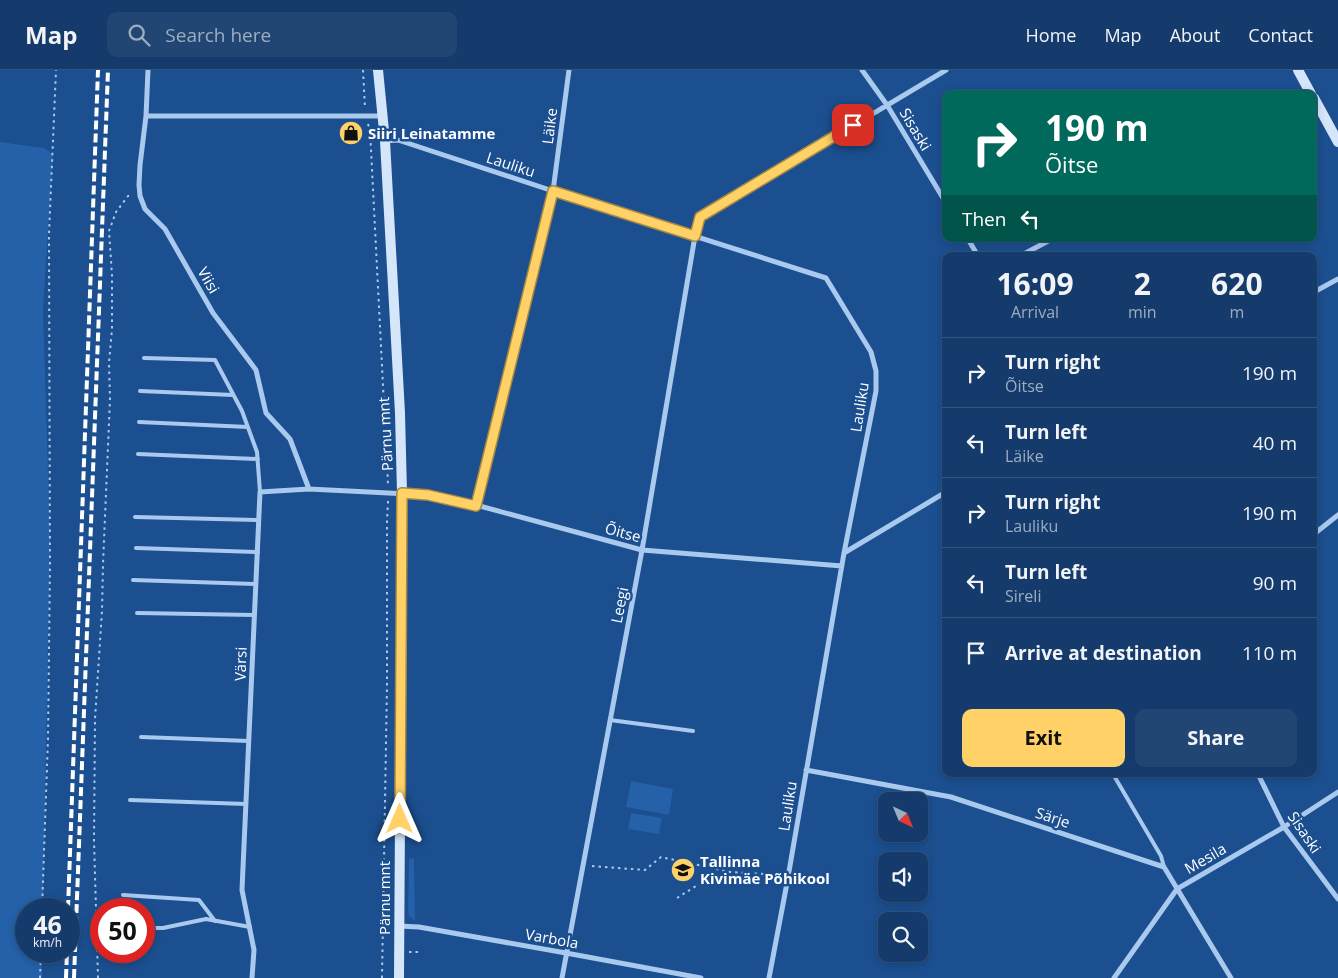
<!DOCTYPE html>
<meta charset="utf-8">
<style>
body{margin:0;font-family:"Open Sans",sans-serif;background:#214673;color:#f1f3f6;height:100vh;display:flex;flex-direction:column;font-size:19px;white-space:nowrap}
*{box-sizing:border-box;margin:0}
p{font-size:16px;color:#9dadc1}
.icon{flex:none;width:28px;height:28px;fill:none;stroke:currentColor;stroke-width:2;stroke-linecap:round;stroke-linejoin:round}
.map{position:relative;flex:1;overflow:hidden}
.details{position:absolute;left:942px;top:182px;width:375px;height:525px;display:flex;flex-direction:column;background:#143b6b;border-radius:10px;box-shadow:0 2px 8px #0003,0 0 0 1px #33557e}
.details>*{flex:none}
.top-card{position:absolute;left:942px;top:20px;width:375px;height:152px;border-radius:10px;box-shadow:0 2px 8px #0003,0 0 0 1px #33557e;background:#00695c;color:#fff;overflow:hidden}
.needle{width:32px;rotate:136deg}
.controls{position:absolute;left:878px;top:722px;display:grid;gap:10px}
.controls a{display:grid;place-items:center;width:50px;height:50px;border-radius:10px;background:#143b6b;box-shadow:0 2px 8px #0003,0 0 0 1px #33557e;font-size:25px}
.speed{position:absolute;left:15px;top:828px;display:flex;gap:10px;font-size:25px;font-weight:700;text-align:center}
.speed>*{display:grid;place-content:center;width:65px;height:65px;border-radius:50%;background:#143b6b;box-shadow:0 2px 8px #0003,0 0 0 1px #33557e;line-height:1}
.speed small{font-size:12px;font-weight:400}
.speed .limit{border:8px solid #d22;background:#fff;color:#111}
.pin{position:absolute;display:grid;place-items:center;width:42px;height:42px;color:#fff;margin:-21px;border-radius:10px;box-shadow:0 2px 8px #0006}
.me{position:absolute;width:55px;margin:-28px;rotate:0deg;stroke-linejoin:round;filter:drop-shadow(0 0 4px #0008)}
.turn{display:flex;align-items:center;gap:18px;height:105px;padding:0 20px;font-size:22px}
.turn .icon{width:65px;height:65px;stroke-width:2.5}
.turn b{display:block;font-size:35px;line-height:42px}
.then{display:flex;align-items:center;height:48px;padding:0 20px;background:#0003;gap:10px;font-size:19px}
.eta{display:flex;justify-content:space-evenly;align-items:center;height:85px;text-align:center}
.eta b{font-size:30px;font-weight:700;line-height:35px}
.action{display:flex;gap:10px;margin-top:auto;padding:10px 20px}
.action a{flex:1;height:58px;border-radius:10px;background:#ffd166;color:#111;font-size:20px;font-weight:700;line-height:58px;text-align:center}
.action a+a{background:#214673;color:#f1f3f6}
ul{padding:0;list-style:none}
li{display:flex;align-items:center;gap:15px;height:70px;padding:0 20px;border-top:1px solid #33557e}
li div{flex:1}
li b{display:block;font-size:19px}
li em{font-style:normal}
header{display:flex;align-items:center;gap:30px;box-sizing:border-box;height:70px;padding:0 25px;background:#143b6b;border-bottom:1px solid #33557e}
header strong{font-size:24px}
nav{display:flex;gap:28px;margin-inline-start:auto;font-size:18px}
.search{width:350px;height:45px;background:#214673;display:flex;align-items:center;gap:12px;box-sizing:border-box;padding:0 18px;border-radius:10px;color:#9dadc1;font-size:19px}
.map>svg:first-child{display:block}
.green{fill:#2461a8}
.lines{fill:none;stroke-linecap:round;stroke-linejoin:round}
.path{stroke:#a9c9ee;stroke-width:2;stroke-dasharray:2.5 4;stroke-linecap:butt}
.lane{stroke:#a9c9ee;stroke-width:4}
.street{stroke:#a9c9ee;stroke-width:5}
.secondary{stroke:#d6e6fa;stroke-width:10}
.rail{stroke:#fff;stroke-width:4;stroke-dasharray:9 4;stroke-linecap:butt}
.route-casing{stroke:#a68842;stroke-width:12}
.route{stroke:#ffd166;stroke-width:9}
.labels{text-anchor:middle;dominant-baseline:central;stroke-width:5;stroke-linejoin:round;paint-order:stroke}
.street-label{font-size:15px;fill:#fff;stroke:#1b4f8f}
.poi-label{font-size:15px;font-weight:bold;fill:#fff;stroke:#1b4f8f;text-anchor:start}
</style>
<header>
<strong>Map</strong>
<div class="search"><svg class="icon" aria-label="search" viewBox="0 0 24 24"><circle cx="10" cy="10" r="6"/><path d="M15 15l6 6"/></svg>Search here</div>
<nav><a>Home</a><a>Map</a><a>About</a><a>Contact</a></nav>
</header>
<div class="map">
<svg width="1338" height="908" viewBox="0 0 1338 908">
<rect width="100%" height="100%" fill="#1b4f8f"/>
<!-- green -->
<path class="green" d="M 0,72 L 44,78 L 53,84 L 43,239 L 50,468 L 43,839 L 26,839 L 26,881 L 42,881 L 42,908 L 0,908 Z
M 631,711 L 673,719 L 669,745 L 626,737 Z
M 631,743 L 662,748 L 659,764 L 628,759 Z
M 410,788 L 414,789 L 415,851 L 409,846 L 408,842 L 409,790 Z"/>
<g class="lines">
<!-- path -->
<path class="path" d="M 363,0 L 365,38
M 368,54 L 370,60 L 388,414
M 592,796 L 645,800 L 661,787 L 730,802 L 781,805
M 677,828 L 696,816 L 730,802
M 42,839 L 48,669 L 50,496 L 49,164 L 56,0
M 409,882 L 419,882
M 40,908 L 41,881
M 98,908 L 94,771 L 95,649 L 102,541 L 103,494 L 110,329 L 109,293 L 112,259 L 112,205 L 109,161 L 116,142 L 128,126 L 133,126
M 382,908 L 387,613 L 387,451 L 388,431"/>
<!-- lane -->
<path class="lane" d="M 144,288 L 215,290 L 242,341 L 257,382 L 260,422
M 140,321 L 233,325
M 139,352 L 248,357
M 138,384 L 258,389
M 135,447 L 259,450
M 136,478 L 258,482
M 133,510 L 255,514
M 137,543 L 254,545
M 610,650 L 693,661
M 141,667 L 249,671
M 1113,704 L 1161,786 L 1164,797
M 130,730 L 246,734
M 123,825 L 199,830 L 215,851
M 144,858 L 163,858 L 206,849 L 250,857"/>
<!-- street -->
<path class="street" d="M 148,0 L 146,46 L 140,95 L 139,115 L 140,126 L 145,139 L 165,159 L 213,243 L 256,300 L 266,343 L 290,369 L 309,419
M 862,0 L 887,35 L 946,133
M 146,46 L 383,46
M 385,71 L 398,70 L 553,121 L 826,208 L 871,282 L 876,301 L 876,321 L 844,483 L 787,813 L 769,908
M 968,169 L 978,186
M 1020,186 L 1052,169
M 1314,222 L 1338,209
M 476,435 L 553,121 L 569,0
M 1314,464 L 1338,445
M 844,483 L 946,422
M 806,700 L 951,727 L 1164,797 L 1231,908
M 1258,704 L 1284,757 L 1338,829
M 399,856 L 419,857 L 566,883 L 701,908
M 252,908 L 254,880 L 242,820 L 260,422 L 309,419 L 428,425 L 476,435 L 642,480 L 842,496
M 562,908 L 642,480 L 695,166 L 700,147 L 946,0
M 1114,908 L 1177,819 L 1284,757 L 1338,722"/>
<!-- secondary -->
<path class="secondary" d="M 378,0 L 385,71 L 400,343 L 402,423 L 399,908
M 1298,0 L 1311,24
M 1314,28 L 1338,72"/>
<!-- rail -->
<path class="rail" d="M 68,839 L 98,0
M 66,908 L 67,881
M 74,908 L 108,0"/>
</g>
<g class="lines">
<!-- route casing -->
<g class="route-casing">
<path id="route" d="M 400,749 L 402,423 L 428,425 L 476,436 L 553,121 L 695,166 L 700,147 L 853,55"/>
</g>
<!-- route -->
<use href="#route" class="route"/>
</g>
<!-- icons -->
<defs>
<g id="shop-disc" transform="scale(1.25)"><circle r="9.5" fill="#ffd166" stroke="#1b4f8f"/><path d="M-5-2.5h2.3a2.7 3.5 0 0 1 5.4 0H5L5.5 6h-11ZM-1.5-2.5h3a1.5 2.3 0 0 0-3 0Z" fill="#111"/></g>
<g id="school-disc" transform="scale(1.25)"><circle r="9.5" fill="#ffd166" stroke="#1b4f8f"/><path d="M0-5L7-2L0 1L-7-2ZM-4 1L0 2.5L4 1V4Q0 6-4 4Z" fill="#111"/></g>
</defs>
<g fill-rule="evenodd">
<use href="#shop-disc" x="351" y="63"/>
<use href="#school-disc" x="683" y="800"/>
</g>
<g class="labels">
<!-- street labels -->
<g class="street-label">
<text transform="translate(549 56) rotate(-83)">Läike</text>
<text transform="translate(916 59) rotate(59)">Sisaski</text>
<text transform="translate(511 94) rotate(18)">Lauliku</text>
<text transform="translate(209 210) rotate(60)">Viisi</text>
<text transform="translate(859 337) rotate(-81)">Lauliku</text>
<text transform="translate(385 364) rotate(-93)">Pärnu mnt</text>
<text transform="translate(623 462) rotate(15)">Õitse</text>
<text transform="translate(619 535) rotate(-79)">Leegi</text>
<text transform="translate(240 594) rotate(-88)">Värsi</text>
<text transform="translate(787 736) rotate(-81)">Lauliku</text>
<text transform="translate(1053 747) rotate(18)">Särje</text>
<text transform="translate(1305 762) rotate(56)">Sisaski</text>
<text transform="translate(1205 788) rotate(-30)">Mesila</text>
<text transform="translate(384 828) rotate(-90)">Pärnu mnt</text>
<text transform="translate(552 868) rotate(10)">Varbola</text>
</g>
<!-- poi labels -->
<g class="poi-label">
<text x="368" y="63">Siiri Leinatamme</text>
<text x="700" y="791">Tallinna<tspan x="700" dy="17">Kivimäe Põhikool</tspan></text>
</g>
</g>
</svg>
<div class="controls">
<a><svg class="needle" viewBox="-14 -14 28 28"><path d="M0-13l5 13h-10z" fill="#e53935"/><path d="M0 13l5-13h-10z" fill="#9dadc1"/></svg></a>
<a><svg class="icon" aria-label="sound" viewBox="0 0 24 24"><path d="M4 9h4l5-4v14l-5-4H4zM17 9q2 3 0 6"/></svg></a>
<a><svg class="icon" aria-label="search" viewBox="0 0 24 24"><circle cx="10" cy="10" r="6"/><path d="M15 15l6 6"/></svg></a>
</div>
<div class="speed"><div>46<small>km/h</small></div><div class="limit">50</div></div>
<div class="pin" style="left:853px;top:55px;background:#d93025"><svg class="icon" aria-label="arrive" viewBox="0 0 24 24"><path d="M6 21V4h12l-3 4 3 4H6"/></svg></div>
<svg class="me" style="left:400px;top:749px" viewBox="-20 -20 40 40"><path d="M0-17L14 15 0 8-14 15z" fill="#ffd166" stroke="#fff" stroke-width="4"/></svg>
<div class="top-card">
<div class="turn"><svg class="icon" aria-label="right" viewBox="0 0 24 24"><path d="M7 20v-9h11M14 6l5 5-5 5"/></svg><div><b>190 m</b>Õitse</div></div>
<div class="then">Then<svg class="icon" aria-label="left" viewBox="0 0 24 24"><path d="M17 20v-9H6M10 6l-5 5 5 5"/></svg></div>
</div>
<section class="details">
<div class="eta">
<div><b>16:09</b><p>Arrival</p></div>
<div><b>2</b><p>min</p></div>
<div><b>620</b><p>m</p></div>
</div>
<ul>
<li><svg class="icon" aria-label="right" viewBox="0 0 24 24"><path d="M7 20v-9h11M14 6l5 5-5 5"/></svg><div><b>Turn right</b><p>Õitse</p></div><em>190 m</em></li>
<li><svg class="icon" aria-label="left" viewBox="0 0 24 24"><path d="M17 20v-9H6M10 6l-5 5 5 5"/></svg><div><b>Turn left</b><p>Läike</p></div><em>40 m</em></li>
<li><svg class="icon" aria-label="right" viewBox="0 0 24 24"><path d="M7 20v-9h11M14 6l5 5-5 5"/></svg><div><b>Turn right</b><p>Lauliku</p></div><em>190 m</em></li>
<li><svg class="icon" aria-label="left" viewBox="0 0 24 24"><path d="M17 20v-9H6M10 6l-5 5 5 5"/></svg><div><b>Turn left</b><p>Sireli</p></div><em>90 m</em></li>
<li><svg class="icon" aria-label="arrive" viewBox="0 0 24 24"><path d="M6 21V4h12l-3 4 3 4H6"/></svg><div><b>Arrive at destination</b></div><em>110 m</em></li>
</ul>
<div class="action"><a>Exit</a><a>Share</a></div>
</section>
</div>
